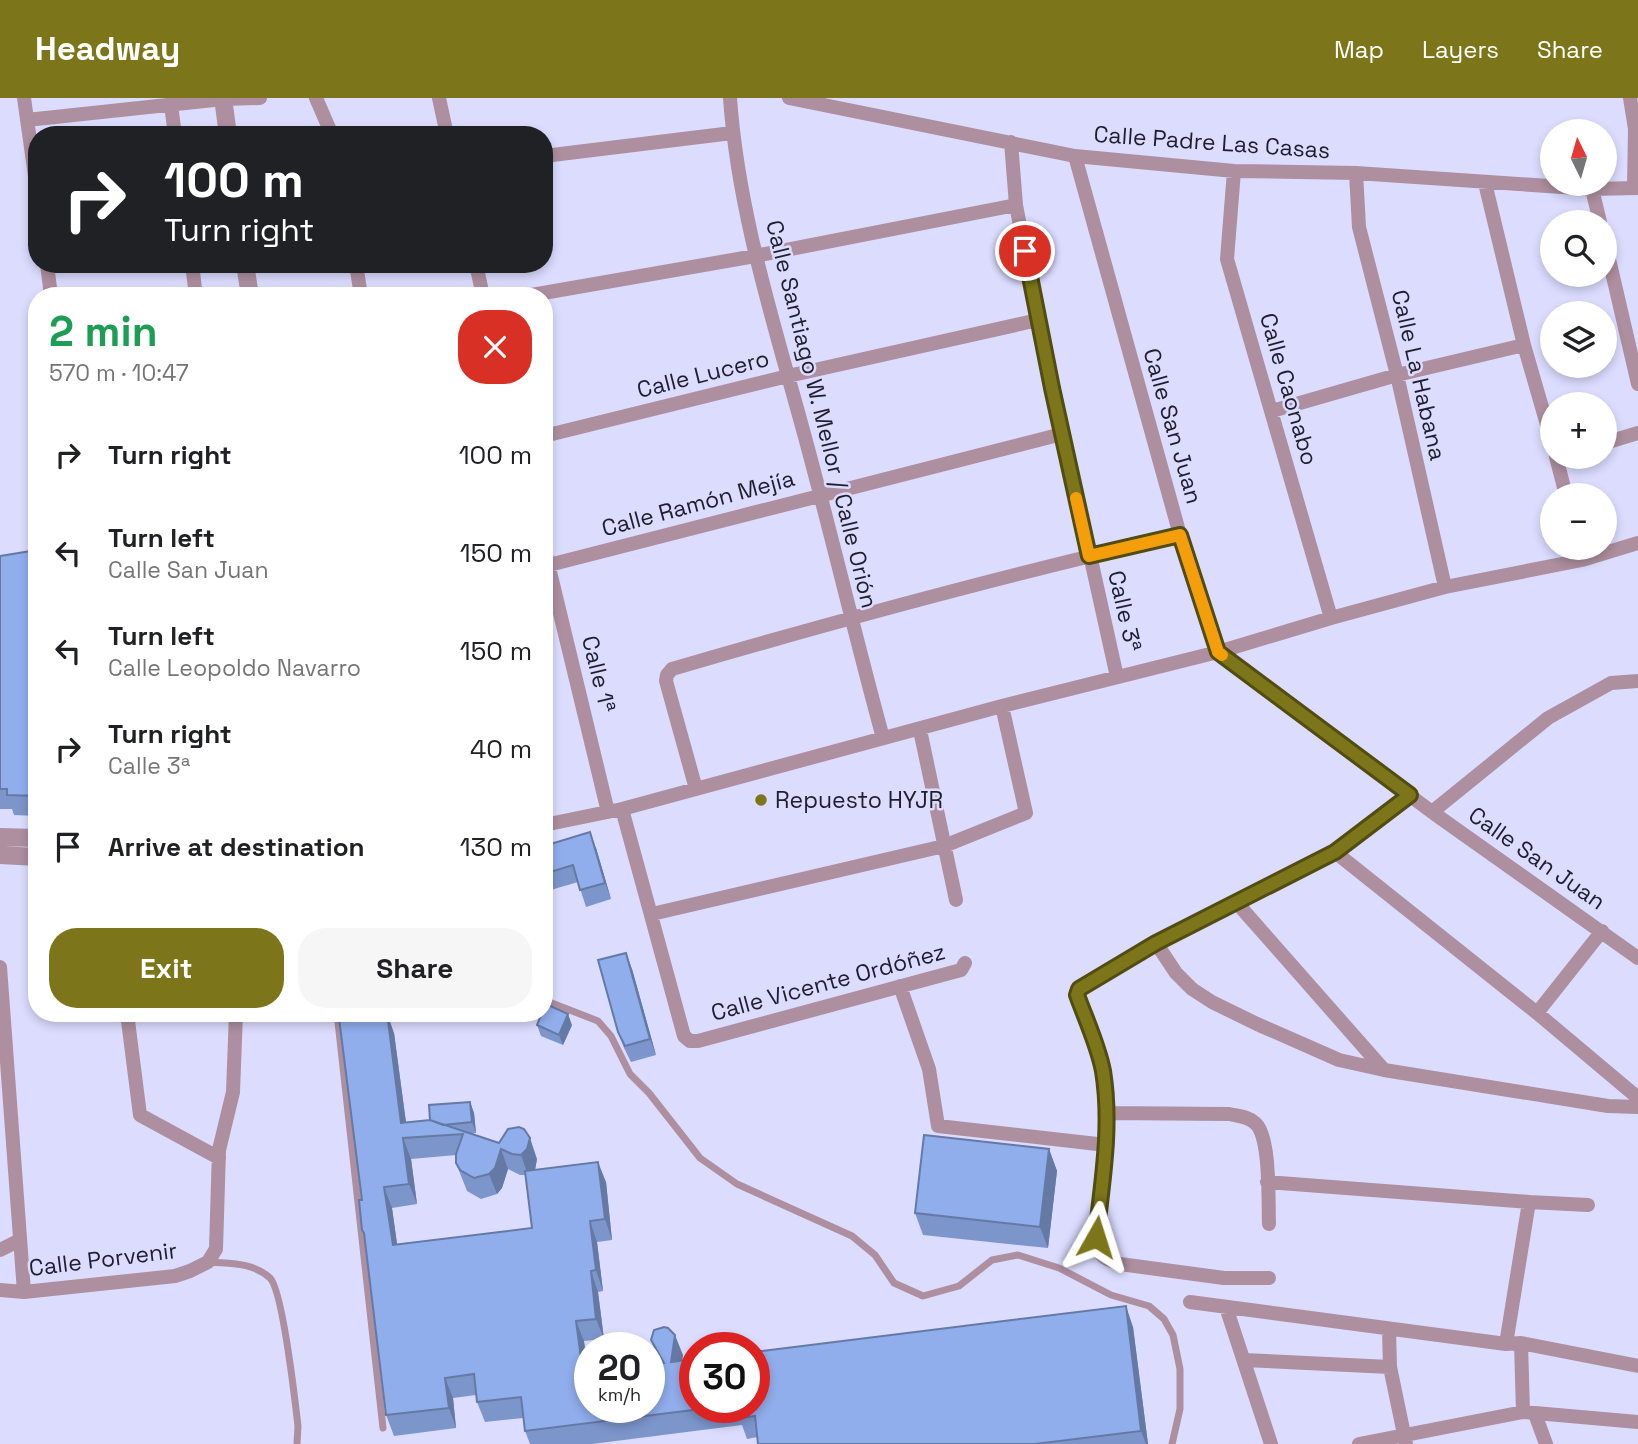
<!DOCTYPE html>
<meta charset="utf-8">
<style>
body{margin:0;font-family:"Space Grotesk",sans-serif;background:#f6f6f6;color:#202124;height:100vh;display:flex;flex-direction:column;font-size:26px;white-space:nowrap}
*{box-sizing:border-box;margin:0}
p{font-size:23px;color:#757577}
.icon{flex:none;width:38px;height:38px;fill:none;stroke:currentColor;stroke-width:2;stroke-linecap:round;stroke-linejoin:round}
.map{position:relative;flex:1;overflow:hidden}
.drawer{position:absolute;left:28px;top:189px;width:525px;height:735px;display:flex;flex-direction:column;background:#fff;border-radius:28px;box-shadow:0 4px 10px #0003}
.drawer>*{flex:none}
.top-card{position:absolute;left:28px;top:28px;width:525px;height:147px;border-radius:28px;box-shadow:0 4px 10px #0003;background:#202124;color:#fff;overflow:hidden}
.needle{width:46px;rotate:355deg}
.controls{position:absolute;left:1540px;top:21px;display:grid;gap:14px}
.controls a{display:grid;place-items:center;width:77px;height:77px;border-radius:50%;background:#fff;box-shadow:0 4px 10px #0003;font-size:35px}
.speed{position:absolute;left:574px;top:1234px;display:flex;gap:14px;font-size:35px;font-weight:700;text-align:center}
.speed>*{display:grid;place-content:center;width:91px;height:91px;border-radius:50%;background:#fff;box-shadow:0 4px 10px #0003;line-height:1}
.speed small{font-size:18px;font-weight:400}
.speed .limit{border:10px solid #d22;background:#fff;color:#111}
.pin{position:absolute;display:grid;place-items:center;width:60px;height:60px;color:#fff;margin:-30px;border:4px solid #fff;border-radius:50%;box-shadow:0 2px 7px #0007}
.me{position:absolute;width:77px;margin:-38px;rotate:6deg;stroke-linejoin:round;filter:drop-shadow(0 0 5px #0008)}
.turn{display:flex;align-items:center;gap:24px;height:147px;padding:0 21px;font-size:32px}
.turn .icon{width:91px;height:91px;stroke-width:2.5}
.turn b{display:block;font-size:49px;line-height:60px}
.round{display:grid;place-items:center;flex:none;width:74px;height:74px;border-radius:28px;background:#f6f6f6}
.head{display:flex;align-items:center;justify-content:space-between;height:119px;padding:0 21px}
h1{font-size:42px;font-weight:600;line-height:52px;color:#1e9e55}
.action{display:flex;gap:14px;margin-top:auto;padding:14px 21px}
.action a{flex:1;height:80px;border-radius:28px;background:#7c7519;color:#fff;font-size:28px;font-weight:600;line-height:80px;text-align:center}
.action a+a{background:#f6f6f6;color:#202124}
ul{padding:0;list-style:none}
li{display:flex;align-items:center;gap:21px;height:98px;padding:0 21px}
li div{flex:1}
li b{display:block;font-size:26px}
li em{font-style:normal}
header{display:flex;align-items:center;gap:42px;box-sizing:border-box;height:98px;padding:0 35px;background:#7c7519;color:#fff}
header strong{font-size:33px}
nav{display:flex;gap:38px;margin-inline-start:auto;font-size:24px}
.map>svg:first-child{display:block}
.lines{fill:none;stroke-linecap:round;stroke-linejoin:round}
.service{stroke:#ad8f9f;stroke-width:7}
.minor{stroke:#ad8f9f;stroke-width:14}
.tertiary{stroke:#ad8f9f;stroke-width:18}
.wall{fill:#7c95cb;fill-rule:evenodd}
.shaded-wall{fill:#6579a5}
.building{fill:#90adec;stroke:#6579a5;stroke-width:2}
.route-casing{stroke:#514c10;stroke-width:18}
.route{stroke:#7c7519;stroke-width:12}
.slow{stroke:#f59e0b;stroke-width:12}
.poi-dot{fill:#7c7519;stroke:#dcdcff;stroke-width:2.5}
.labels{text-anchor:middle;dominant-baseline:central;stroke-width:5;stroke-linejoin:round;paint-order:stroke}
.street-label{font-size:23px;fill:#1e1e2e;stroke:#dcdcff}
.poi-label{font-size:23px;fill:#1e1e2e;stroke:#dcdcff;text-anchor:start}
</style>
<header>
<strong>Headway</strong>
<nav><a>Map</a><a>Layers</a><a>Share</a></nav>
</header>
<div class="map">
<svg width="1638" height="1346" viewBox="0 0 1638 1346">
<rect width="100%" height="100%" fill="#dcdcff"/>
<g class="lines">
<!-- service -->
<path class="service" d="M 544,902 L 598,923 L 611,938 L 630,976 L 649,995 L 700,1060 L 737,1086 L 852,1138 L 875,1157 L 894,1185 L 923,1198 L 959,1188 L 992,1162 L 1018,1157 L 1059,1170 L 1111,1197 L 1149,1208 L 1164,1221 L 1173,1237 L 1180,1271 L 1180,1311 L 1172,1346
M 337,915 L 383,1330
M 209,1164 C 230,1166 253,1164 270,1180 C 283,1193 295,1303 298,1328 L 297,1346"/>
<!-- minor -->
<path class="minor" d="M 24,0 L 37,92
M 316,0 L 332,37
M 439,0 L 447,37
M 730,0 C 738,113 773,222 803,332 C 831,434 855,538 883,640
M 789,0 L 1075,58 L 1234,73 L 1356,75 L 1592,91 L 1638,90
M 1630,0 L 1635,31 L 1634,89
M 171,7 L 175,37
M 27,22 L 223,1 L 260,0
M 1011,44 L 1016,107 L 1038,222 L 1117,579
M 544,58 L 732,35
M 1075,58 L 1180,437 L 1218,554 L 1432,714 L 1638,860
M 1234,73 L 1227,161 L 1331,520
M 1356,75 L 1359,129 L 1397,277 L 1445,489
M 1485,85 L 1524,247 L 1552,344
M 1592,91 L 1600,124
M 1605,144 L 1638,286
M 47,166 L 51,198
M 192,166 L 196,198
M 356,166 L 361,198
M 476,166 L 483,198
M 526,198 L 755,158 L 1016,107
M 1272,313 L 1397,277 L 1524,247
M 544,338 L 788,278 L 1038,222
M 1605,345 L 1638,335
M 1556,359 L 1566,397
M 544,449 L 608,714
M 549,467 L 1062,336
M 920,632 L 956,802
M 696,691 L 666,583 L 667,577 L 672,571 C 840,522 1009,476 1180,437
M 622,711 L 684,938 L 690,943 L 698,943 L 961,872 L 965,865
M 1432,714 L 1548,620 L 1611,585 L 1638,583
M 544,727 L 622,711 L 1002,608 L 1218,554 L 1331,520 L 1445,489 L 1582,462 L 1638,445
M 1335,754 L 1537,915 L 1638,1000
M 1237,805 L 1384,972
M 652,816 L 944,748 L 1026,715 L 1002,608
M 1156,845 L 1176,875 L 1192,891 L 1212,904 L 1257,926 L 1339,962 L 1384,972 L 1608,1008 L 1638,1009
M 0,869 L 24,1194
M 900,888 L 929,971 L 938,1028 L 1106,1047
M 127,915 L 140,1017 L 219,1060
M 1537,915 L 1602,833
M 1107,1015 L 1229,1016 C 1238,1018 1247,1018 1255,1025 C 1271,1038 1268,1105 1269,1126
M 1267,1084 L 1529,1104 L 1588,1107
M 0,1152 L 20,1142
M 1269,1180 L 1224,1180 L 1120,1166 C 1103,1161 1098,1158 1096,1139 C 1102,1084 1113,1027 1102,971 C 1097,945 1081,920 1077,894 L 1156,845 L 1335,754 L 1410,697
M 0,1192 L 24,1194 L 175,1178 L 190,1173 L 208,1164 L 216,1151 L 219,1052 L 233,994 L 236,915
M 1190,1204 L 1506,1246 L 1521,1245 L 1638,1268
M 1226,1209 L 1271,1346
M 1389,1232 L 1390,1269 L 1406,1346
M 1521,1245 L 1523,1314
M 1506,1246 L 1529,1104
M 1244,1262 L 1390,1269
M 1535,1316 L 1546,1346
M 1359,1346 L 1523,1314 L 1638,1324"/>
<!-- tertiary -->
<path class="tertiary" d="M 223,0 L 228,37
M 245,166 L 250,198
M 0,739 L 37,740
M 0,757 L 37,759"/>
</g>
<!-- wall -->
<path class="wall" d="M 37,452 L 37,718 L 14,717 L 12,711 L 0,711 L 0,458 Z
M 544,748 L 596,750 L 611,801 L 586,809 L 578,784 L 544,794 Z
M 632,871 L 656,957 L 631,964 L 624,950 L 618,934 Z
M 537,927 L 572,927 L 563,947 L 541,938 Z
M 394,935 L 406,1024 L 430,1022 L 470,1004 L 474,1015 L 476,1035 L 471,1036 L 537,1061 L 535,1072 L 606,1084 L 612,1142 L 597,1144 L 603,1193 L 598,1194 L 604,1241 L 584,1243 L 588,1274 L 660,1265 L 651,1242 L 683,1257 L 682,1263 L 695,1309 L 754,1309 L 1133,1229 L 1148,1346 L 758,1346 L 758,1339 L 747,1341 L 742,1327 L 592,1346 L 530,1346 L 525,1333 L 523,1320 L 485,1324 L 477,1304 L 476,1297 L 453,1300 L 456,1330 L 394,1338 L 386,1317 L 365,1140 L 362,1132 L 362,1102 ZM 456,1057 L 456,1065 L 467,1093 L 481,1101 L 497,1096 L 502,1090 L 508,1071 L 520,1077 L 525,1077 L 532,1130 L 397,1146 L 392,1110 L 417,1106 L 411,1061 Z
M 1049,1051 L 1057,1073 L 1048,1150 L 923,1137 L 915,1115 Z"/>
<!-- shaded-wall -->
<path class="shaded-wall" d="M 590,734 L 596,750 L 611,801 L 605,785 Z
M 626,855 L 632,871 L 656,957 L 650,941 Z
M 387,915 L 394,935 L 408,1040 L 401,1025 Z
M 568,916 L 572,927 L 563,947 L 559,937 Z
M 470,1004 L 474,1015 L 476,1035 L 472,1024 Z
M 403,1040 L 411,1061 L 417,1106 L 409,1086 Z
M 530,1040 L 537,1061 L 535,1072 L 528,1077 L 521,1057 Z
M 501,1051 L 508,1071 L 502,1090 L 497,1096 L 489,1076 Z
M 1049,1051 L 1057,1073 L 1048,1150 L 1040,1129 Z
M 598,1064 L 606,1084 L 612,1142 L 605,1121 Z
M 384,1089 L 392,1110 L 400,1167 L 393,1147 Z
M 590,1123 L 597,1144 L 603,1193 L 596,1172 Z
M 591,1173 L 598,1194 L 604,1241 L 596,1221 Z
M 1126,1208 L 1133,1229 L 1148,1346 L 1146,1346 L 1141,1333 Z
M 576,1223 L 584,1243 L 590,1295 L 583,1275 Z
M 675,1237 L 683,1257 L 678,1285 L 671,1264 Z
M 445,1280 L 453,1300 L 456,1330 L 449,1310 Z"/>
<!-- building -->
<path class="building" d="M 37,452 L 37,698 L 7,697 L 7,691 L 0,691 L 0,458 Z
M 590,734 L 605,785 L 580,792 L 573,767 L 544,776 L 544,748 Z
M 626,855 L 650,941 L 625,948 L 618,934 L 598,862 Z
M 546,906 L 568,916 L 559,937 L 537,927 L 542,915 L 544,915 L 544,911 Z
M 378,915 L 387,915 L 401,1025 L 430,1022 L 499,1045 L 508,1031 L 519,1029 L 524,1031 L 530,1040 L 527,1051 L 521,1057 L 512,1056 L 501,1051 L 495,1070 L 489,1076 L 474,1080 L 460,1072 L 456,1065 L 456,1056 L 463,1036 L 403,1040 L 409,1086 L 384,1089 L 393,1147 L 532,1130 L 525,1073 L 598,1064 L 605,1121 L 590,1123 L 596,1172 L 591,1173 L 596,1221 L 576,1223 L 583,1275 L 590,1274 L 590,1309 L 649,1309 L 649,1267 L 664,1265 L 651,1242 L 654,1232 L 664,1229 L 668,1230 L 675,1237 L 671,1264 L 695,1261 L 695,1309 L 717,1309 L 525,1333 L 521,1299 L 477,1304 L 474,1276 L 445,1280 L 449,1310 L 386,1317 L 364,1135 L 362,1132 L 359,1102 L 362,1102 L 339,920 Z
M 470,1004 L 472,1024 L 443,1027 L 430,1022 L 429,1007 Z
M 924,1037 L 1049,1051 L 1040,1129 L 915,1115 Z
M 1126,1208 L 1141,1333 L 1035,1346 L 758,1346 L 755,1318 L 740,1320 L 738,1309 L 754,1309 L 754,1254 Z"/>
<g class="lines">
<!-- route casing -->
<g class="route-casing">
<path id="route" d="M 1025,153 L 1052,290 L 1089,458 L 1180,437 L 1218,554 L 1410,697 L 1335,754 L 1156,845 L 1079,891 L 1077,897 C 1086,922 1098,947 1103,973 C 1112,1028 1102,1085 1096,1139"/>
</g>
<!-- route -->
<use href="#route" class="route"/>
<!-- slow -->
<path class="slow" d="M 1076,400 L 1089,458 L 1180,437 L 1218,554 L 1222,557"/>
</g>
<!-- markers -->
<circle class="poi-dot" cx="761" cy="702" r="7"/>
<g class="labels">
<!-- street labels -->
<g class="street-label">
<text transform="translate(1212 44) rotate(4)">Calle Padre Las Casas</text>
<text transform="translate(703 276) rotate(-14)">Calle Lucero</text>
<text transform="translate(1419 277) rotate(77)">Calle La Habana</text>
<text transform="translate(1289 291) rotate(74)">Calle Caonabo</text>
<text transform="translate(822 316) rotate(76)">Calle Santiago W. Mellor / Calle Orión</text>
<text transform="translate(1173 328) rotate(74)">Calle San Juan</text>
<text transform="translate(698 405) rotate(-15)">Calle Ramón Mejía</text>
<text transform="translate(1125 513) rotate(77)">Calle 3ª</text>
<text transform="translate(599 576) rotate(76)">Calle 1ª</text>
<text transform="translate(1537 760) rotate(35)">Calle San Juan</text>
<text transform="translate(828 884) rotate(-15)">Calle Vicente Ordóñez</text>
<text transform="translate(103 1161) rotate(-7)">Calle Porvenir</text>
</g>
<!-- poi labels -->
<g class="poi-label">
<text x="775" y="702">Repuesto HYJR</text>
</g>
</g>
</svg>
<div class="controls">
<a><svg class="needle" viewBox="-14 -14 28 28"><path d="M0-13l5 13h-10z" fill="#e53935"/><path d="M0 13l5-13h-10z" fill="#757577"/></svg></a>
<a><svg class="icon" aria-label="search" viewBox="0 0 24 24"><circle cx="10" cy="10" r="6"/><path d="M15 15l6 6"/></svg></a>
<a><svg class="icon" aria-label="layers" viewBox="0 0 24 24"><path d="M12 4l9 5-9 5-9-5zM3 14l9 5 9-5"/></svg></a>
<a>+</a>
<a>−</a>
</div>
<div class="speed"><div>20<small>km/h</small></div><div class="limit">30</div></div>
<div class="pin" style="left:1025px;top:153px;background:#d93025"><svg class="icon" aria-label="arrive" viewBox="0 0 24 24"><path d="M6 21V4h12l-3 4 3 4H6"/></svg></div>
<svg class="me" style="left:1096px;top:1139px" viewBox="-20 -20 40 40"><path d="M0-17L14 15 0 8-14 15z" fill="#7c7519" stroke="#fff" stroke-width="4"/></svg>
<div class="top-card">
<div class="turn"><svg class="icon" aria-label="right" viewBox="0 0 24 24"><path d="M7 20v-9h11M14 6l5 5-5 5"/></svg><div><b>100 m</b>Turn right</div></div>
</div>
<section class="drawer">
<div class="head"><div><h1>2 min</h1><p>570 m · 10:47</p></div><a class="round" style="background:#d93025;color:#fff"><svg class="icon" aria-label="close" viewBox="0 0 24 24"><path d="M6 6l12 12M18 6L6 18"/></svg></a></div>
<ul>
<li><svg class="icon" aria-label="right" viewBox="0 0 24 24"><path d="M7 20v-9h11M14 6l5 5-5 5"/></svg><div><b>Turn right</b></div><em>100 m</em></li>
<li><svg class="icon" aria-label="left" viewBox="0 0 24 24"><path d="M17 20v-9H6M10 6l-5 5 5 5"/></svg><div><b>Turn left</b><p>Calle San Juan</p></div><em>150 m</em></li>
<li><svg class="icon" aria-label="left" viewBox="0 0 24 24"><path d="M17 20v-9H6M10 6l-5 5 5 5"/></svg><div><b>Turn left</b><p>Calle Leopoldo Navarro</p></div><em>150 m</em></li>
<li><svg class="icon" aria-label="right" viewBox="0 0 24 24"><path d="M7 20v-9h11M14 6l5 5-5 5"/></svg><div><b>Turn right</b><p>Calle 3ª</p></div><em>40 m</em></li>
<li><svg class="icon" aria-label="arrive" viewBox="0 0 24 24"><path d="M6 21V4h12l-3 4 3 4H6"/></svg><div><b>Arrive at destination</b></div><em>130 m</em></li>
</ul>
<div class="action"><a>Exit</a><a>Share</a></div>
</section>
</div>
